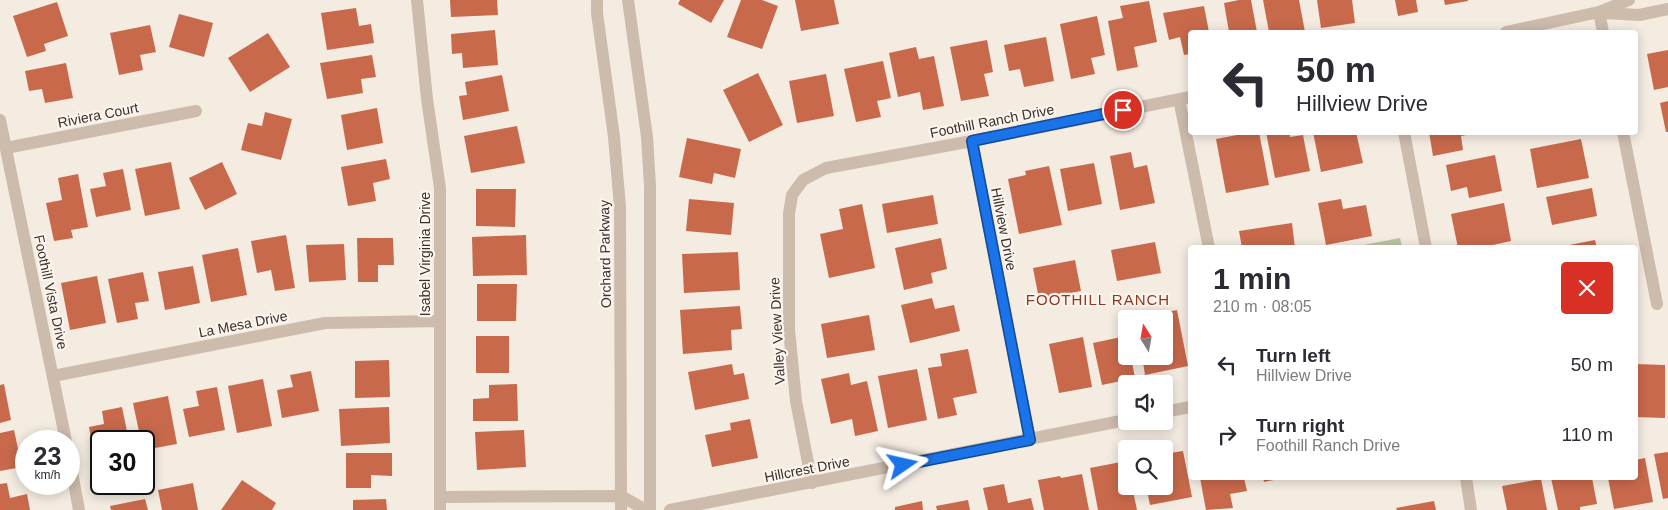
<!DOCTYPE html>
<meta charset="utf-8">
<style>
body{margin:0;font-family:Helvetica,sans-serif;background:#f2f2f3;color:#2b2b33;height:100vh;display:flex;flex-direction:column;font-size:19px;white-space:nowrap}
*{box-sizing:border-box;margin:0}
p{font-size:16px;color:#7c7c81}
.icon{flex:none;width:28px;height:28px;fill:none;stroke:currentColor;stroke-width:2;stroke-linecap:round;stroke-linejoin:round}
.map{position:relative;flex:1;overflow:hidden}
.details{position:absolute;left:1188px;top:245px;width:450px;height:235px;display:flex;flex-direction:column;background:#fff;border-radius:5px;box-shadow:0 2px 12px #0003}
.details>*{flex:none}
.guide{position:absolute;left:1188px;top:30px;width:450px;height:105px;border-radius:5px;box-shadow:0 2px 12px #0003;background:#fff;color:#2b2b33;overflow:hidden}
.needle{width:32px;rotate:349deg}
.buttons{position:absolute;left:1118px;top:310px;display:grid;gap:10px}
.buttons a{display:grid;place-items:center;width:55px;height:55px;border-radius:5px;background:#fff;box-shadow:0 2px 12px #0003;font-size:25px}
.speed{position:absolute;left:15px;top:430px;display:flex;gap:10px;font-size:25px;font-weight:700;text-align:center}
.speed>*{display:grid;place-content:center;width:65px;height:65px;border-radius:50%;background:#fff;box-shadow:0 2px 12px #0003;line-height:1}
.speed small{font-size:12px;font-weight:400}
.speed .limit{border:2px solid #111;border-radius:8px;background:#fff;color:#111}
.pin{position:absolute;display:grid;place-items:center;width:42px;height:42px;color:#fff;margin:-21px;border:2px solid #fff;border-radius:50%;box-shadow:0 1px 5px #0007}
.me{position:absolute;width:55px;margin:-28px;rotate:79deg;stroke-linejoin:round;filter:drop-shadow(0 0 4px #0008)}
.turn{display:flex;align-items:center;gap:18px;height:105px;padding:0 25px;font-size:22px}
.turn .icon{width:65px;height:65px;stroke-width:2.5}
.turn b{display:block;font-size:35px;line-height:42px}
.round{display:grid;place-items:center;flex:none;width:52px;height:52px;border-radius:5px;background:#f2f2f3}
.summary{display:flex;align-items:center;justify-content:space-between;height:85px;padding:0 25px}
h1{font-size:30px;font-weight:700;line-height:38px}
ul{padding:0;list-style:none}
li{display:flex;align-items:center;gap:15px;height:70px;padding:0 25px}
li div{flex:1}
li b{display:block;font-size:19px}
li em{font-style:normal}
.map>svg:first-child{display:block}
.green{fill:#b8c4a0}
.building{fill:#c8694b}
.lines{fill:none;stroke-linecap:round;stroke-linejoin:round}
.minor{stroke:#cdbbac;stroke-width:12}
.tertiary{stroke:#cdbbac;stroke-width:12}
.route-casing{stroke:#114b97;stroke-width:12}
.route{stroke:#1a73e8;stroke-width:9}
.labels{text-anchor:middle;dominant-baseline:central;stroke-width:4.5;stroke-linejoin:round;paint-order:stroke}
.street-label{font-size:14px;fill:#3b302b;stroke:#fbf5ee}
.neighbourhood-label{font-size:15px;letter-spacing:1px;fill:#8c3b22;stroke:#fbf5ee}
</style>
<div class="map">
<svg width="1668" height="510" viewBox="0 0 1668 510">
<rect width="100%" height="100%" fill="#f4ebe1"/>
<!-- green -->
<path class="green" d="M 1400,238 L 1402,247 L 1353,247 Z"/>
<!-- building -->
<path class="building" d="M 450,0 L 497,0 L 498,15 L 451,17 Z
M 680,0 L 724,0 L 711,23 L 678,4 Z
M 741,0 L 762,0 L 778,6 L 762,49 L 727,37 Z
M 795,0 L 834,0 L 839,24 L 801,31 Z
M 1239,0 L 1251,0 L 1257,32 L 1229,32 L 1224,3 Z
M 1263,0 L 1299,0 L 1305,32 L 1269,32 Z
M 1317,0 L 1352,0 L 1355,23 L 1321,28 Z
M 1395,0 L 1416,0 L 1418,12 L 1398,16 Z
M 1444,0 L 1468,0 L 1468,1 L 1445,5 Z
M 1149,1 L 1157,42 L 1134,47 L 1138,67 L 1117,71 L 1108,21 L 1123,18 L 1120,6 Z
M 57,2 L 68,36 L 44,44 L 46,51 L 27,57 L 13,16 Z
M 1204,6 L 1209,32 L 1190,32 L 1190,54 L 1184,55 L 1180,37 L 1169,40 L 1163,13 Z
M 356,8 L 359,26 L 371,24 L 374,43 L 327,50 L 321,13 Z
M 179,14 L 213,23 L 204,57 L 169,47 Z
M 1097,16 L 1105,55 L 1091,58 L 1095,74 L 1071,79 L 1060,24 Z
M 150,25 L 156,52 L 140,55 L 143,70 L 119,75 L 110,33 Z
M 495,30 L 498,65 L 463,68 L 462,53 L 452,54 L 451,34 Z
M 268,33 L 290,67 L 250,92 L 228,58 Z
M 1046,37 L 1054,81 L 1024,87 L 1020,69 L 1009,71 L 1004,45 Z
M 987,40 L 993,72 L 984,74 L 989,96 L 961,101 L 950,47 Z
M 916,47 L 919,59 L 934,56 L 944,106 L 923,110 L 920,92 L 898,97 L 889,53 Z
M 1668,50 L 1668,87 L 1654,90 L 1647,54 Z
M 372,55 L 376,77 L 361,79 L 363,93 L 327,99 L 320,63 Z
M 883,61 L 891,98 L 877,101 L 881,117 L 856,122 L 844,69 Z
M 66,63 L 73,98 L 45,103 L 42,89 L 29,91 L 25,71 Z
M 758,73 L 783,125 L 749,142 L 723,90 Z
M 826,74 L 834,116 L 797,123 L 789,81 Z
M 502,75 L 509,111 L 463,120 L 459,96 L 467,95 L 465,82 Z
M 1668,101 L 1668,132 L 1666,132 L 1660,103 Z
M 377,108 L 383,143 L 347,150 L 341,115 Z
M 265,112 L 292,119 L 281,160 L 241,150 L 248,123 L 262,126 Z
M 517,126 L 525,163 L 471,173 L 464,136 Z
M 1236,132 L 1259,132 L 1269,185 L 1226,193 L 1216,139 L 1237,135 Z
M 1266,132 L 1289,132 L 1290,137 L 1303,135 L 1310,171 L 1275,178 Z
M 1313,132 L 1356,132 L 1363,163 L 1321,172 Z
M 1429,132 L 1477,132 L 1477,133 L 1461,136 L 1463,150 L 1433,156 Z
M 687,138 L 741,149 L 735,178 L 714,173 L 712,184 L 679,177 Z
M 1581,139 L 1589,178 L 1537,188 L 1530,149 Z
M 1131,152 L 1134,168 L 1147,165 L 1155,203 L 1120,210 L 1110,156 Z
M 1495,155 L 1502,191 L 1469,198 L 1467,187 L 1451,191 L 1446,165 Z
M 386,159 L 390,179 L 373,183 L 376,201 L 348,206 L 341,167 Z
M 171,162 L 180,209 L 145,216 L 135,169 Z
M 222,162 L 237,194 L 205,210 L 189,178 Z
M 1094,163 L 1102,204 L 1068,211 L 1060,169 Z
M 1049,166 L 1062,225 L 1019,234 L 1008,179 L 1026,175 L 1025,171 Z
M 123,169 L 131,210 L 96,217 L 90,189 L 106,186 L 103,173 Z
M 78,174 L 88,227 L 71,230 L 73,238 L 54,241 L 46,203 L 62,200 L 58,178 Z
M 1592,188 L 1597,216 L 1552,225 L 1546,197 Z
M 476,189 L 516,189 L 515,227 L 476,226 Z
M 933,195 L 938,224 L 887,233 L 882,204 Z
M 689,199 L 734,203 L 731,235 L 686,231 Z
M 1341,199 L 1343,209 L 1366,205 L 1372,236 L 1326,245 L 1318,203 Z
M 1504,203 L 1511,241 L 1479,248 L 1458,248 L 1451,214 Z
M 862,204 L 875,268 L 829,278 L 820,234 L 843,229 L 839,209 Z
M 1292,223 L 1295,248 L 1242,248 L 1239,231 Z
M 286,235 L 295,288 L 275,291 L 271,270 L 257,273 L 251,241 Z
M 526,235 L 527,275 L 473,276 L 472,237 Z
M 357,238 L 393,238 L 394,265 L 378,265 L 378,282 L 358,282 Z
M 941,238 L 947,269 L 931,273 L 933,283 L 904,290 L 895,248 Z
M 1595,240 L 1597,248 L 1559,248 L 1559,247 Z
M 1155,242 L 1161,273 L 1117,281 L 1111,250 Z
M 344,244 L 346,280 L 309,282 L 306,245 Z
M 238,248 L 247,295 L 211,302 L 202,255 Z
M 738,252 L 740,290 L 684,293 L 682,254 Z
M 1075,260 L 1081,291 L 1039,299 L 1033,268 Z
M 193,266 L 200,303 L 165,310 L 158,272 Z
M 143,272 L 149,301 L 135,303 L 138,319 L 117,323 L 108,279 Z
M 97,276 L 106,323 L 70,330 L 61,283 Z
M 477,284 L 517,284 L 516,321 L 477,321 Z
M 932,298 L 935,309 L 954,305 L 960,331 L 910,343 L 901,305 Z
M 740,306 L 742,329 L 731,330 L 732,350 L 683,354 L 680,310 Z
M 1177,310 L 1188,366 L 1145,375 L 1142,356 L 1164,356 L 1164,319 L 1136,318 Z
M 869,315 L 875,350 L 827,358 L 821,324 Z
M 476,336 L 509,336 L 509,373 L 476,373 Z
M 1126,336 L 1126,356 L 1131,356 L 1135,378 L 1102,385 L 1093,343 Z
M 1083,337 L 1092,387 L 1059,393 L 1049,344 Z
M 968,349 L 977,393 L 953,398 L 957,415 L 938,419 L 928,368 L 942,366 L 940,354 Z
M 389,360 L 390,397 L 355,398 L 355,361 Z
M 732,364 L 734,375 L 744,373 L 749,399 L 695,410 L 688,372 Z
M 1635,364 L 1665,365 L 1665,418 L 1635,417 Z
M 917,369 L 927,420 L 888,428 L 878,376 Z
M 311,371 L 319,411 L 282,418 L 277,390 L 293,387 L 290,375 Z
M 849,373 L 851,385 L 867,381 L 878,431 L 855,436 L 852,419 L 831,424 L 821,379 Z
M 263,379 L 272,426 L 237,433 L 228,386 Z
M 4,384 L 11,420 L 0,423 L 0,385 Z
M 517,384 L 518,421 L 473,421 L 473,399 L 489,398 L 489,385 Z
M 217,387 L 225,430 L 189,437 L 183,409 L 199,406 L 196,391 Z
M 168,396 L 177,444 L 144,450 L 144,441 L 141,441 L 133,403 Z
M 122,407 L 129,441 L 101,441 L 101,454 L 94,455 L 89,427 L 104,424 L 102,411 Z
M 389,407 L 390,443 L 341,446 L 339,409 Z
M 750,419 L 758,458 L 712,467 L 705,435 L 731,430 L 730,423 Z
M 14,430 L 22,467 L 0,471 L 0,433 Z
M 524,430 L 526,467 L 477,470 L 475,432 Z
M 1183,451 L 1192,497 L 1150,505 L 1146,486 L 1164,486 L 1164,454 Z
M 1668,452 L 1668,498 L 1663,499 L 1654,454 Z
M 346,453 L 392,453 L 392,476 L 371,475 L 371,488 L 346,488 Z
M 1645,458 L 1653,502 L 1614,509 L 1608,478 L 1635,478 L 1635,460 Z
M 1126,461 L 1126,486 L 1132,486 L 1137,510 L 1098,510 L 1090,468 Z
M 1082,474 L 1089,510 L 1044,510 L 1038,480 L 1060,476 L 1061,478 Z
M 1200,478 L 1244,478 L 1247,491 L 1230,494 L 1233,508 L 1206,510 Z
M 1263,478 L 1283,478 L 1264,482 Z
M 1551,478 L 1592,478 L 1597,504 L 1580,507 L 1580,510 L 1558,510 Z
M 1541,479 L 1547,510 L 1507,510 L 1502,486 Z
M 242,480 L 276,503 L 272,510 L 221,510 Z
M 7,483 L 10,498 L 27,494 L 30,510 L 0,510 L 0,484 Z
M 193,483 L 198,510 L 162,510 L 158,490 Z
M 1004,484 L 1008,503 L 1031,498 L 1034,510 L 988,510 L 983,488 Z
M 145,499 L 148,510 L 111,510 L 110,506 Z
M 386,499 L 387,510 L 353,510 L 353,500 Z
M 968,500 L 970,510 L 937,510 L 936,506 Z
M 922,501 L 923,510 L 895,510 L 895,507 Z
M 1434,501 L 1436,510 L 1397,510 L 1396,508 Z"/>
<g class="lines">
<!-- minor -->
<path class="minor" d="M 417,0 L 427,99 L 440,188 L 440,510
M 1599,12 L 1603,32
M 1604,13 L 1639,15 L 1668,9
M 1506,32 L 1599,12 L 1629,0
M 1179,99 L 1209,248
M 0,120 L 66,441
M 1404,132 L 1426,248
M 1623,132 L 1657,304
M 972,141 L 1030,440
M 6,148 L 196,111
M 53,376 L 325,323 L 440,321
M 1164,412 L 1190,407
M 69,456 L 79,510
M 1466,478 L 1471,510
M 812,483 L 796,401 L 789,329 L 789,214 L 792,195 L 803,180 L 826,168 L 972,141 L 1190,97
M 440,497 L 621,496 L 646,510
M 670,510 L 1126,420"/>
<!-- tertiary -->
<path class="tertiary" d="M 597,0 L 597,13 L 614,137 L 620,207 L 621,510
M 628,0 L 647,137 L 650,186 L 650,510"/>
</g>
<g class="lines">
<!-- route casing -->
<g class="route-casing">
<path id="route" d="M 903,465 L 1030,440 L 972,141 L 1123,110"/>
</g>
<!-- route -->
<use href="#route" class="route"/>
</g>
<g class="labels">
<!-- street labels -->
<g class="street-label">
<text transform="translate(98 115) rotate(-11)">Riviera Court</text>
<text transform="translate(992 121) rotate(-11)">Foothill Ranch Drive</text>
<text transform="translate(1004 229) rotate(79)">Hillview Drive</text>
<text transform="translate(425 254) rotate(-90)">Isabel Virginia Drive</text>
<text transform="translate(605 254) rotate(-91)">Orchard Parkway</text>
<text transform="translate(51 292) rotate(78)">Foothill Vista Drive</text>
<text transform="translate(243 324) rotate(-11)">La Mesa Drive</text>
<text transform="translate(777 331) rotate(-93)">Valley View Drive</text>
<text transform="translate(807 469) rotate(-11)">Hillcrest Drive</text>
</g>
<!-- neighbourhood labels -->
<g class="neighbourhood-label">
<text x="1098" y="299">FOOTHILL RANCH</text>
</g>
</g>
</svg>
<div class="buttons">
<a><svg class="needle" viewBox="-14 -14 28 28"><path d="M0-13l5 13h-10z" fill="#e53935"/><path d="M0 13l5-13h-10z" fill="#7c7c81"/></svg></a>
<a><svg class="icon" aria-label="sound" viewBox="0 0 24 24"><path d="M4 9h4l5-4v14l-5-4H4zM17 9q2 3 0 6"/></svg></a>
<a><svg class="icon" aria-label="search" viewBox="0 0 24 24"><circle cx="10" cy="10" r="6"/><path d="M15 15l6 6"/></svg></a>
</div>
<div class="speed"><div>23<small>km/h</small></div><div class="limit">30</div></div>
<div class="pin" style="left:1123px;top:110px;background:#d93025"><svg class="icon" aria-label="arrive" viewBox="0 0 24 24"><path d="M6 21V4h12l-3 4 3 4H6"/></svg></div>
<svg class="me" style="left:903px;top:465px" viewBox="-20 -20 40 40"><path d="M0-17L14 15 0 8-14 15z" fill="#1a73e8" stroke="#fff" stroke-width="4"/></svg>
<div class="guide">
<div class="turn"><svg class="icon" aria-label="left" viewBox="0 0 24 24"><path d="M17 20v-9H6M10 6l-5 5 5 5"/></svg><div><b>50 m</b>Hillview Drive</div></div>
</div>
<section class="details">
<div class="summary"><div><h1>1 min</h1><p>210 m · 08:05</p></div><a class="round" style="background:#d93025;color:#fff"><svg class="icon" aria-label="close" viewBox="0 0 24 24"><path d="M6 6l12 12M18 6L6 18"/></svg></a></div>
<ul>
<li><svg class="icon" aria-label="left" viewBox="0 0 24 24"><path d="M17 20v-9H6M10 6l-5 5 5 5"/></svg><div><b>Turn left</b><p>Hillview Drive</p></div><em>50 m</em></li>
<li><svg class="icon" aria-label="right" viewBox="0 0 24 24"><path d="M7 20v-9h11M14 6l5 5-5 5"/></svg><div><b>Turn right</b><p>Foothill Ranch Drive</p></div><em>110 m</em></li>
</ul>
</section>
</div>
